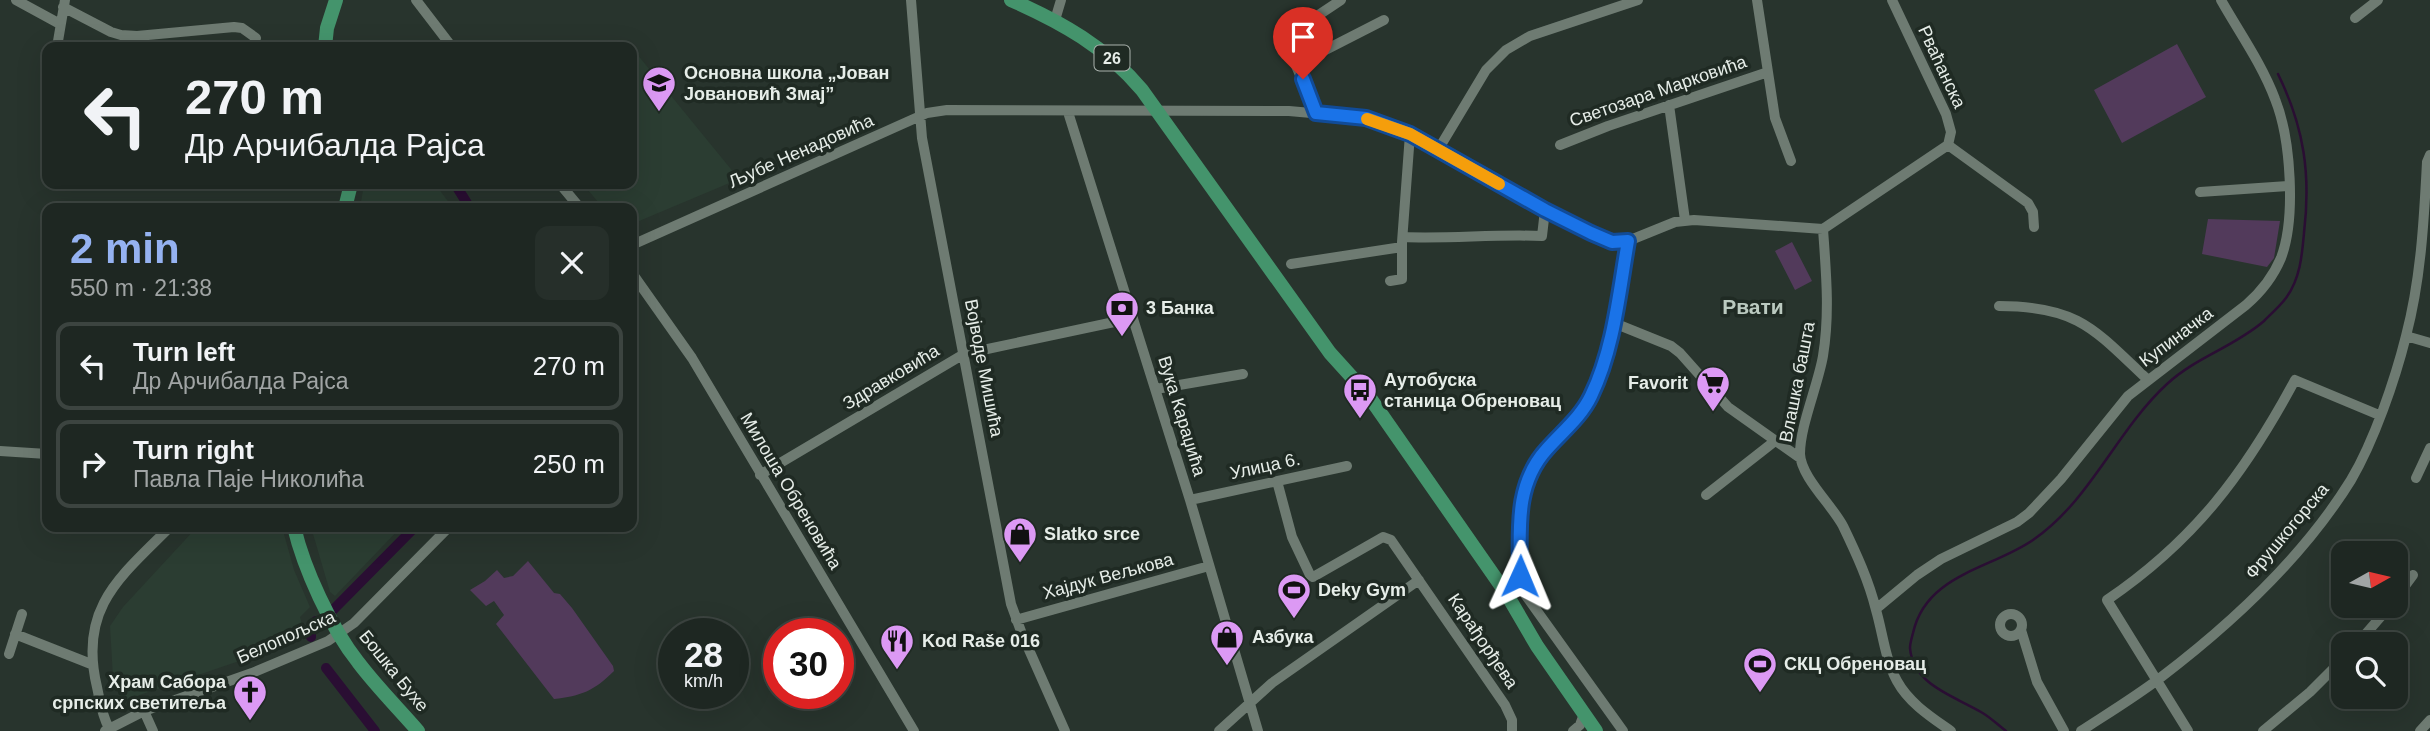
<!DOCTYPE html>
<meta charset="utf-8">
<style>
body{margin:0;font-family:Helvetica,sans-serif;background:#262f2a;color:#f1f3f6;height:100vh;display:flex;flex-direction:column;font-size:26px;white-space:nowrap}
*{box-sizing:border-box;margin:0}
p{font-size:23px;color:#a1a5a5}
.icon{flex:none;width:38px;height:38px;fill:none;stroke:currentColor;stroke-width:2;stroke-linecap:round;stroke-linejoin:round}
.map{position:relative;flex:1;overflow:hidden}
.drawer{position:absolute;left:42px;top:203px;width:595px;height:329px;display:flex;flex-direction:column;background:#1e2722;border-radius:14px;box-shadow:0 7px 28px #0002,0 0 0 2px #3c4440}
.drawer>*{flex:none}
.banner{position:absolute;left:42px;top:42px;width:595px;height:147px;border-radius:14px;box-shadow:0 7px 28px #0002,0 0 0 2px #3c4440;background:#1e2722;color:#f1f3f6;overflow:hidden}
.needle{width:46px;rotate:82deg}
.tools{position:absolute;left:2331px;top:541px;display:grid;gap:14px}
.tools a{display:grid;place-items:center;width:77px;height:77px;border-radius:14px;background:#1e2722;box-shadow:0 7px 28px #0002,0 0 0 2px #3c4440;font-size:35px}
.speed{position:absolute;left:658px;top:618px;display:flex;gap:14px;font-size:35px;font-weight:700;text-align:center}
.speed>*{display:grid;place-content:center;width:91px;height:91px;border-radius:50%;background:#1e2722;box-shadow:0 7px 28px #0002,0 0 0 2px #3c4440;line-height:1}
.speed small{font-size:18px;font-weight:400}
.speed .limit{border:10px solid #d22;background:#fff;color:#111}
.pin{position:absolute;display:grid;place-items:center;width:60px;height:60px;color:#fff;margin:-72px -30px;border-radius:50% 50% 50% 0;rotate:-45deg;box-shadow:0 0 7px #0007}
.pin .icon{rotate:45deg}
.me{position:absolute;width:77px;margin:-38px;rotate:1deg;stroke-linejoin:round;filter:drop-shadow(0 0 5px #0008)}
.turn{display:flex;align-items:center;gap:24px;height:147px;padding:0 28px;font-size:32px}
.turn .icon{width:91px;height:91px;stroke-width:2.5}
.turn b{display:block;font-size:49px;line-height:60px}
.round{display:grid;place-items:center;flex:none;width:74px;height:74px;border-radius:14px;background:#262f2a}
.head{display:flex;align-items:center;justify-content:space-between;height:119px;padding:0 28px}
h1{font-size:42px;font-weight:700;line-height:52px;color:#95b2f1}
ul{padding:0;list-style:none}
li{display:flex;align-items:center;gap:21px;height:88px;margin:0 14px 10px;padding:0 14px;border:4px solid #3c4440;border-radius:14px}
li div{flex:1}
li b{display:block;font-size:26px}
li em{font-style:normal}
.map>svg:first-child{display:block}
.built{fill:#2b3d32}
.green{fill:#523a5b}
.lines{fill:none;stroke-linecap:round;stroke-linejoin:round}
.stream{stroke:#2a0e33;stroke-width:2.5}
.canal{stroke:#2a0e33;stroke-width:10}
.minor{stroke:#6e7b72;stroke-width:10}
.major{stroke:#44946c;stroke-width:14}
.route-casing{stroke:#114b97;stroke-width:18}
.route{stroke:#1a73e8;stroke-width:12}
.slow{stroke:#f59e0b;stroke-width:12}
.labels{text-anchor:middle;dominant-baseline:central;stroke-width:7;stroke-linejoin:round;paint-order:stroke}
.shield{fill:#1f2a23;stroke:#aab2ad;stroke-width:2}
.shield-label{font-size:16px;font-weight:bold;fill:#e6ede8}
.street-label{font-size:18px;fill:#e6ede8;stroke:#1f2a23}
.poi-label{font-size:18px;font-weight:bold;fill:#e6ede8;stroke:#1f2a23;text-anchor:start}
.quarter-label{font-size:21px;font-weight:bold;fill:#bbcac0;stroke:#1f2a23}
</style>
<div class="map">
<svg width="2430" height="731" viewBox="0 0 2430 731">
<rect width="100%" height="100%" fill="#28342d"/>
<!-- built -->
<path class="built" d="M 632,48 L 739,179 L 632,224 L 632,208 L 603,208 L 583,184 L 632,184 Z
M 364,184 L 435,184 L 453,208 L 360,208 Z
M 197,527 L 282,527 L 294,570 L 310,607 L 300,617 L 306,638 L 125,700 L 120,696 L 113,678 L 110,626 L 123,607 Z
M 311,527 L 401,527 L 335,596 L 330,592 Z"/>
<!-- green -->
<path class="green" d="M 2177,44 L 2206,97 L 2122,143 L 2094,90 Z
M 2208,219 L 2280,221 L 2274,258 L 2267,267 L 2202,254 Z
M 1792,242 L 1812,281 L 1795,290 L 1775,251 Z
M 528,561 L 554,593 L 560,594 L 572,608 L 613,666 L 614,671 C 594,691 581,696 554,699 L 496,624 L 504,615 L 494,601 L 486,606 L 470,590 L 485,581 L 497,570 L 504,578 L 513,576 Z"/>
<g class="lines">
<!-- stream -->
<path class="stream" d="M 2006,731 C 1998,725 1990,717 1981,712 C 1954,696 1913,685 1910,648 C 1910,643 1912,637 1913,633 C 1926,574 1991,569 2033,540 C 2091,500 2116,431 2167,384 C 2196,357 2234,347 2264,321 C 2271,314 2280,306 2286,298 C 2300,279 2302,256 2304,233 C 2311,174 2304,127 2278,74"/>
<!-- canal -->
<path class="canal" d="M 455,184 L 470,208
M 332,611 L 415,527
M 311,637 L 311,627 L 316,621
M 326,668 L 375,731"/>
<!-- minor -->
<path class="minor" d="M 16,0 L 60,24
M 416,0 L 452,47
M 911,0 L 922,138 L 1011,604 L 1022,634 L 1065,731
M 1757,0 L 1775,118 L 1791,161
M 1892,0 L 1946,114 L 1951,132 L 1948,145
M 63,7 L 111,32 L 121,35 L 137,36 L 234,27 L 242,28 L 256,38
M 2355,18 L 2378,0
M 1055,20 L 1061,0
M 57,47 L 65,0
M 1296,65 L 1384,20
M 1669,105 L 1685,220
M 1068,112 L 1190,500 L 1258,731
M 1316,112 L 1284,38 L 1341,0
M 1560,145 L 1608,126 L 1768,72
M 1948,145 L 2028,203 L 2033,212 L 2034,227
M 1438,150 L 1486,70 L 1506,50 L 1530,36 L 1638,0
M 560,184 L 580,208
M 2200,192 L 2288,186
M 1823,229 C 1826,272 1830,313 1823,356 C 1818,385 1800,426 1800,454 C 1801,477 1832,505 1843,526 C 1856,553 1869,581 1876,610 C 1883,634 1885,659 1897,681 C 1909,703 1931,717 1951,731
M 1403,237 C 1449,239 1495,234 1542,236 L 1545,210
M 632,245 L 927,113 L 947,110 L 1289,111 L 1356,117 L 1378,122 L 1410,134 L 1545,210 L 1612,242 L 1628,241 L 1675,222 L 1694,220 L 1823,229 L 1948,145
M 1291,264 L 1402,247
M 632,273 L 692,358 L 914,731
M 1390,281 L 1402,279 L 1402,242 L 1410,134
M 1999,306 C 2078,306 2094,329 2148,380
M 1614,323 L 1671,346 L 1680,353 L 1728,407 L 1800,458
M 2406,336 L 2430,343
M 1156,389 L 1243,374
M 0,451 L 47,454
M 760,475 L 964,354 L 1133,318
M 2416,478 L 2430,448
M 1277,481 L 1292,537 L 1310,575 L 1313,577 L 1383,537 L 1391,540 L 1505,705 L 1512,720 L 1512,731
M 1706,495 L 1775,441
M 1190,500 L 1347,466
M 2396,598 L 2413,575
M 1876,609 L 1917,575 L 1941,559 L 2017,522 L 2029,513 L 2061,479 L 2128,396 L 2246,305 C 2261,292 2273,277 2281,258 C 2296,218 2291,139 2275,99 C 2262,64 2239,32 2221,0
M2000 625a11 11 0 1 1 22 0a11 11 0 1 1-22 0Z
M 1016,620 L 1209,566
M 2021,630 L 2037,682 L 2064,731
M 15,634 L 91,664
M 2357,644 L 2390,606
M 9,654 L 22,614
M 144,711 L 153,731
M 109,728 C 102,716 100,701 97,687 C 78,608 120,577 170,527
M 105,731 L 144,711 L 252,673 L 328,641 L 354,623 L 449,527
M 1219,731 L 1272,683 L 1419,580
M 1573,731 L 1580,725 L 1584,714
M 1623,731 L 1524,593 C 1517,577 1520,558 1520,540 C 1520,519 1519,497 1528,477 C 1543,442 1580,423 1595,387 C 1614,341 1619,290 1628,241
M 2081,731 C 2107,714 2135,697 2160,678 C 2231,624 2304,556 2351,480 C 2374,441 2395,380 2406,336 C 2421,279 2424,220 2427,162 L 2430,155
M 2188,731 L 2107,600 C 2195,540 2245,473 2295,380 L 2379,415
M 2263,731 L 2310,692 L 2343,659
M 2420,731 L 2430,720"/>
<!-- major -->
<path class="major" d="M 1011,0 C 1061,22 1106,47 1142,90 L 1330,353 L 1368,395 L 1506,593 L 1537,646 L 1596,731
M 325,47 L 327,28 L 336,0
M 345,208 L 351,184
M 294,527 C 304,569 331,628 358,662 C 376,686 398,708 418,731"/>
</g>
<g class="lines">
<!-- route casing -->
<g class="route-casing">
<path id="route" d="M 1303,79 L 1316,113 L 1366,118 L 1410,134 L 1545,210 L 1591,233 L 1612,242 L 1628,241 C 1619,292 1614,349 1591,396 C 1581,417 1562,432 1547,449 C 1514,485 1520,531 1520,576"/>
</g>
<!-- route -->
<use href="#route" class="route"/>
<!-- slow -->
<path class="slow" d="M 1367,119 L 1410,134 L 1499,184"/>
</g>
<!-- icons -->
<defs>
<g id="school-pin" transform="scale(1.75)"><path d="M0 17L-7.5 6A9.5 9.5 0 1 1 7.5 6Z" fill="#dc99f4" stroke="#1f2a23"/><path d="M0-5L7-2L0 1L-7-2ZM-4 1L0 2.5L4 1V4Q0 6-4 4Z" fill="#111"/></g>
<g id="bank-pin" transform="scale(1.75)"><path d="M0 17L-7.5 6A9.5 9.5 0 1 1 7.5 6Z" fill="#dc99f4" stroke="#1f2a23"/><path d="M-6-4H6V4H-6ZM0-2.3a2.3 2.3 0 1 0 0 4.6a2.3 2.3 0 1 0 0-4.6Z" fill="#111"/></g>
<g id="supermarket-pin" transform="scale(1.75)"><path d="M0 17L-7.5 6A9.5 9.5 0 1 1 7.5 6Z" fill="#dc99f4" stroke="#1f2a23"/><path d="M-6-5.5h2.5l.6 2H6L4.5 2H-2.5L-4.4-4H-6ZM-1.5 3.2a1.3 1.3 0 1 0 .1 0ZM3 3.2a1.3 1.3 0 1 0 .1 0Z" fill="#111"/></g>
<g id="bus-pin" transform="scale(1.75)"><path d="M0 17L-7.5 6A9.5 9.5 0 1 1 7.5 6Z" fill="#dc99f4" stroke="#1f2a23"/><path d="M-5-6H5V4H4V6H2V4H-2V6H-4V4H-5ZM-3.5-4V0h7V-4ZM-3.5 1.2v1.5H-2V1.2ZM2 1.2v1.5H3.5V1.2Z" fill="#111"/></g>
<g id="shop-pin" transform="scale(1.75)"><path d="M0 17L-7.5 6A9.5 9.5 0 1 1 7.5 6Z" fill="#dc99f4" stroke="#1f2a23"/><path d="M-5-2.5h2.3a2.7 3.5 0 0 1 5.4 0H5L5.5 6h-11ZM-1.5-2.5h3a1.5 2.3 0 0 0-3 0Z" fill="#111"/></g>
<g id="stadium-pin" transform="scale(1.75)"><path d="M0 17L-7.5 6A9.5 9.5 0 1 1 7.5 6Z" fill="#dc99f4" stroke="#1f2a23"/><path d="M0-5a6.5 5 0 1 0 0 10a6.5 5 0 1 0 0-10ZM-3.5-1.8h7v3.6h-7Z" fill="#111"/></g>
<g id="restaurant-pin" transform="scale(1.75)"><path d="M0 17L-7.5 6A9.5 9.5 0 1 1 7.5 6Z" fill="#dc99f4" stroke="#1f2a23"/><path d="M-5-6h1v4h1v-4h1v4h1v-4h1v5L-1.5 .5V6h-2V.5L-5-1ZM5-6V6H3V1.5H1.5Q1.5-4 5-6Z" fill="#111"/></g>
<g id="church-pin" transform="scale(1.75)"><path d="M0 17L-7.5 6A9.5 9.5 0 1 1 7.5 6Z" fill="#dc99f4" stroke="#1f2a23"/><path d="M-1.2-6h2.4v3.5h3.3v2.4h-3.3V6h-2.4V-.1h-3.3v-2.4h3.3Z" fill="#111"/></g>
</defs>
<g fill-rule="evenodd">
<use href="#school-pin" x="659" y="83"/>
<use href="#bank-pin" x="1122" y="308"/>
<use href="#supermarket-pin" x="1713" y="383"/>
<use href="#bus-pin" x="1360" y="390"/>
<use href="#shop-pin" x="1020" y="534"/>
<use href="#stadium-pin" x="1294" y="590"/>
<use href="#shop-pin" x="1227" y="637"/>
<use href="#restaurant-pin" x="897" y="641"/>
<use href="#stadium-pin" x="1760" y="664"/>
<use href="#church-pin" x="250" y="692"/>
</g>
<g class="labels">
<!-- shield labels -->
<rect class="shield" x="1094.5" y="45.5" width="35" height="25" rx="5"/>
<g class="shield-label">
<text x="1112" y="58">26</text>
</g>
<!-- street labels -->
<g class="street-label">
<text transform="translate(1942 67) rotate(65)">Рваћанска</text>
<text transform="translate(1658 91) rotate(-19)">Светозара Марковића</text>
<text transform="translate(801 151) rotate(-24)">Љубе Ненадовића</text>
<text transform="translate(2176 337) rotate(-37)">Купиначка</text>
<text transform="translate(984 368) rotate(79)">Војводе Мишића</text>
<text transform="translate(891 377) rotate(-31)">Здравковића</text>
<text transform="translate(1797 382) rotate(-79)">Влашка башта</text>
<text transform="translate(1182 416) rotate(73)">Вука Караџића</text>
<text transform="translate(1265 466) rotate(-12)">Улица 6.</text>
<text transform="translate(791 491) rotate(59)">Милоша Обреновића</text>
<text transform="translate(2287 531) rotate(-50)">Фрушкогорска</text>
<text transform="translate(1108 576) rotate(-15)">Хајдук Вељкова</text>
<text transform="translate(286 637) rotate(-24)">Белопољска</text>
<text transform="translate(1483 641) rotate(56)">Карађорђева</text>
<text transform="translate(394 671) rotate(51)">Бошка Бухе</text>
</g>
<!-- poi labels -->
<g class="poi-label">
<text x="684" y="73">Основна школа „Јован<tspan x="684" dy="21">Јовановић Змај”</tspan></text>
<text x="1146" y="308">3 Банка</text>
<text x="1384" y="380">Аутобуска<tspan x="1384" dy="21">станица Обреновац</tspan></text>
<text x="1688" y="383" text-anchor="end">Favorit</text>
<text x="1044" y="534">Slatko srce</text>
<text x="1318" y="590">Deky Gym</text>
<text x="1252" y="637">Азбука</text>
<text x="922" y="641">Kod Raše 016</text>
<text x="1784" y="664">СКЦ Обреновац</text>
<text x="226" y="682" text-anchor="end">Храм Сабора<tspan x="226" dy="21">српских светитеља</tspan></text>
</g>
<!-- quarter labels -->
<g class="quarter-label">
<text x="1753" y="306">Рвати</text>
</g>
</g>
</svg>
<div class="tools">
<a><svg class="needle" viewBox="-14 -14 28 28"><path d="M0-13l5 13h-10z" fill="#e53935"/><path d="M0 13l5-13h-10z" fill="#a1a5a5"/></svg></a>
<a><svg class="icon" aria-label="search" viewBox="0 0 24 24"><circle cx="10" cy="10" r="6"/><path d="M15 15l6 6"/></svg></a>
</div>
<div class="speed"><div>28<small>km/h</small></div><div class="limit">30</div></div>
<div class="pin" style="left:1303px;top:79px;background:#d93025"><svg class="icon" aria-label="arrive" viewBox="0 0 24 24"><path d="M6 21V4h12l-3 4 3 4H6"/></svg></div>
<svg class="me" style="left:1520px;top:576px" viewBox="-20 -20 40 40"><path d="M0-17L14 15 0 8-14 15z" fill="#1a73e8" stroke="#fff" stroke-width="4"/></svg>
<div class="banner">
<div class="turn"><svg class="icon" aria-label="left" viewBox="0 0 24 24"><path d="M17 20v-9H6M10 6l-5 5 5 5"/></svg><div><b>270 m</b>Др Арчибалда Рајса</div></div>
</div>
<section class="drawer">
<div class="head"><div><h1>2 min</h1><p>550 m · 21:38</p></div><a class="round"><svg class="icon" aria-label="close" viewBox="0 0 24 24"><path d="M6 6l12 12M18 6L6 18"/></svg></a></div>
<ul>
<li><svg class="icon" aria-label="left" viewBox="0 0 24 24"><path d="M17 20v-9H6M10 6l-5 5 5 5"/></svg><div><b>Turn left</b><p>Др Арчибалда Рајса</p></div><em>270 m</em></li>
<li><svg class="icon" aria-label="right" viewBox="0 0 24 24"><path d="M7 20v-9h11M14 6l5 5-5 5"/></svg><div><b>Turn right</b><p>Павла Паје Николића</p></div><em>250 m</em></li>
</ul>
</section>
</div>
